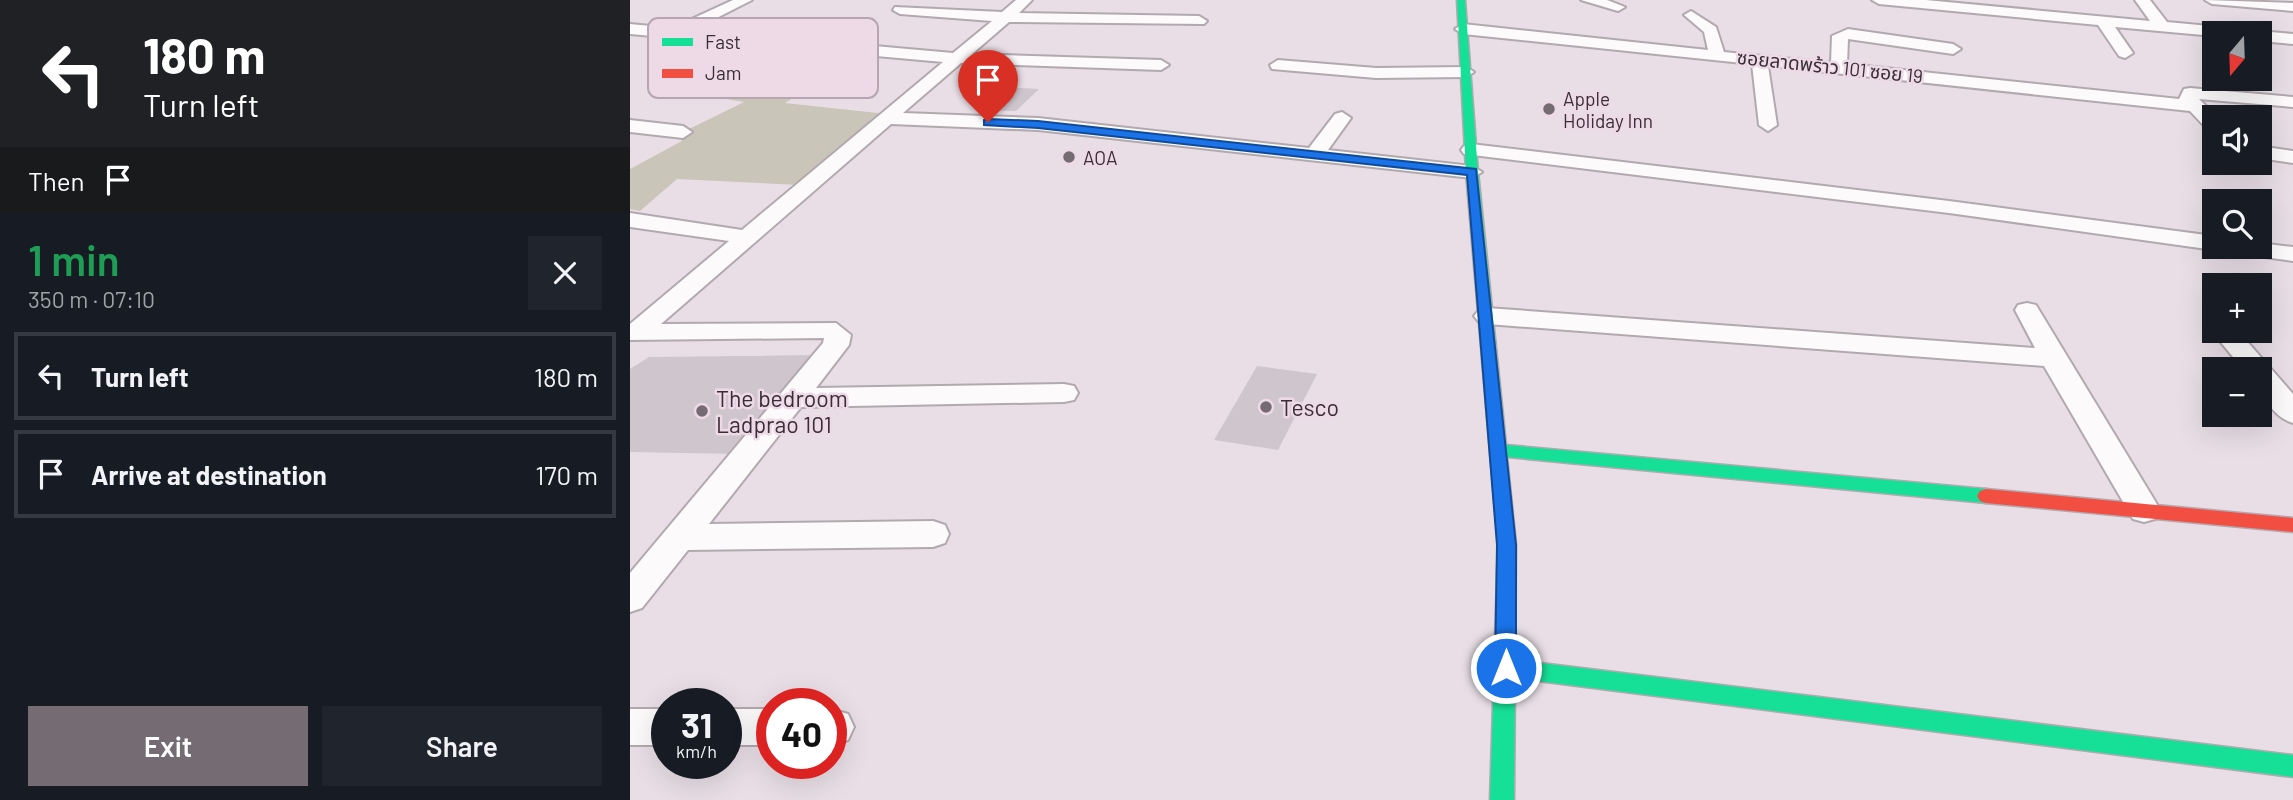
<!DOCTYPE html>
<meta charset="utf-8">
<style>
body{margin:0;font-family:Barlow,"Noto Sans Thai",sans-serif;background:#20242c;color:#f1f3f6;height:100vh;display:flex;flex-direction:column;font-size:26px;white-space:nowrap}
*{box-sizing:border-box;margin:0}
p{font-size:23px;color:#9ea1a6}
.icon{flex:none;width:38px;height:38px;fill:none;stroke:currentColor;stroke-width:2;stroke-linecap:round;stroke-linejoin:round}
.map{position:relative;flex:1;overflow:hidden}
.side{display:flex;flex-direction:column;background:#171b24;width:630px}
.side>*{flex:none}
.top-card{background:#202124;color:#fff;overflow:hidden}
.needle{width:46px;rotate:199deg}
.buttons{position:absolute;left:1572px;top:21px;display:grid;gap:14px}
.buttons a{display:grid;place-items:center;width:70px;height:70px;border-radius:0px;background:#171b24;box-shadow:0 7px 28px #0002;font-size:35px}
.speed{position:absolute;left:21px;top:688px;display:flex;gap:14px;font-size:35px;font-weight:700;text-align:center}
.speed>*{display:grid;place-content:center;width:91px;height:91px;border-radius:50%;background:#171b24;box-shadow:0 7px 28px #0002;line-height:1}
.speed small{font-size:18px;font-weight:400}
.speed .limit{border:10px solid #d22;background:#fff;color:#111}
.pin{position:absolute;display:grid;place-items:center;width:60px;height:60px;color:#fff;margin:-72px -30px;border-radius:50% 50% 50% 0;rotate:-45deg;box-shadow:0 0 7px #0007}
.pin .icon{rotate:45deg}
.me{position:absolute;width:77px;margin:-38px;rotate:0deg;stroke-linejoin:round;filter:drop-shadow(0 0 5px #0008)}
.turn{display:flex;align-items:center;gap:24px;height:147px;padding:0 28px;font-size:32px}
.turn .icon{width:91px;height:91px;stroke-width:2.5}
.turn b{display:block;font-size:49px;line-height:60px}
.then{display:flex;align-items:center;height:66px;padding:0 28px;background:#0003;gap:14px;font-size:26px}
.round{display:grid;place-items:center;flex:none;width:74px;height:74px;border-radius:0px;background:#20242c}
.head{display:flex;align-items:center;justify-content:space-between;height:119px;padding:0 28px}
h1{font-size:42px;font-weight:600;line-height:52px;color:#1e9e55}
.primary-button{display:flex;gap:14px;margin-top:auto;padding:14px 28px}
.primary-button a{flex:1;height:80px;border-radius:0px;background:#756c73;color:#fff;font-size:28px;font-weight:600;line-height:80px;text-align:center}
.primary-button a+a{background:#20242c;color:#f1f3f6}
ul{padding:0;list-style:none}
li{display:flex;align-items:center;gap:21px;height:88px;margin:0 14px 10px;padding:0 14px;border:4px solid #363941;border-radius:0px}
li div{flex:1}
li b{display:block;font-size:26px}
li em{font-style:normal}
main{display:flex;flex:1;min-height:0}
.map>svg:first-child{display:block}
.green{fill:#c9c6b9}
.building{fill:#cfc6cd}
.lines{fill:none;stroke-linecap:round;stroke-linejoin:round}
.street-casing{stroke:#b2a9af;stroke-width:4}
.fast-casing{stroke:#b2a9af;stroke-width:3}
.jam-casing{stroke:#b2a9af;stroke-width:3}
.street{fill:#fcfafb;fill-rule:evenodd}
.fast{fill:#16e098;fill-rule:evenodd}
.jam{fill:#f24e42;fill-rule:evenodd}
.route{fill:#1a73e8;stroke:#114b97;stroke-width:2}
.poi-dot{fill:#756c73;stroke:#eed9e7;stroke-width:2.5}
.labels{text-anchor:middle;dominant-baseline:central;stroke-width:5;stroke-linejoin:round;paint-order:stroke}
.far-street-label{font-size:19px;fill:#372f35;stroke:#eed9e7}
.far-poi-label{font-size:19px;fill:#372f35;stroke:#eed9e7;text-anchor:start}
.poi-label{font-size:23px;fill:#372f35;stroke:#eed9e7;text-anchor:start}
.key{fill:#eed9e7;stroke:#b7a6b2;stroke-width:2}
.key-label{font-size:19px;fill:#372f35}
</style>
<main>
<section class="side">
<div class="top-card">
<div class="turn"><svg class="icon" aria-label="left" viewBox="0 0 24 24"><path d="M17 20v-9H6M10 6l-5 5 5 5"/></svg><div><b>180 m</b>Turn left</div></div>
<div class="then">Then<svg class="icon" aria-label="arrive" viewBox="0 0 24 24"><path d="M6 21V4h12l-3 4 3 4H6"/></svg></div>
</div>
<div class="head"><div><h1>1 min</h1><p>350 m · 07:10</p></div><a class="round"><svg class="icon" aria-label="close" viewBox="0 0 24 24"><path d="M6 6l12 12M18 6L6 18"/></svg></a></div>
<ul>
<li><svg class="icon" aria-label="left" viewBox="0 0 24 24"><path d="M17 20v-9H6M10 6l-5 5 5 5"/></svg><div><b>Turn left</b></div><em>180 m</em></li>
<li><svg class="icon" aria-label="arrive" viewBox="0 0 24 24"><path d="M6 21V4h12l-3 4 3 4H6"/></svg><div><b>Arrive at destination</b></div><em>170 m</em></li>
</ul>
<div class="primary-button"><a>Exit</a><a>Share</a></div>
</section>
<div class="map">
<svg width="1663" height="800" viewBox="0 0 1663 800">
<rect width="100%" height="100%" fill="#e9dee6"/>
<!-- green -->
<path class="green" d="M 122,54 L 207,71 L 155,103 L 257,114 L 170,185 L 47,179 L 10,211 L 0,209 L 0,169 L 52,141 L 53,132 L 114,102 L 55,92 Z"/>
<!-- building -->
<path class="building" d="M 369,87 L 409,89 L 386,111 L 344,110 Z
M 191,355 L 107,454 L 0,452 L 0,369 L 19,357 Z
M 627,366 L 687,374 L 648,450 L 584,440 Z"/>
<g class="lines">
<!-- street casing -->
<g class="street-casing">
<path id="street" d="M 103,0 L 122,0 L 63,30 L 323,53 L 362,21 L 270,14 L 263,10 L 265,7 L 372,12 L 386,0 L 402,0 L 389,13 L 569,16 L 577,21 L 574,24 L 379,22 L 342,54 L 531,60 L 539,65 L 531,70 L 331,63 L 273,113 L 408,118 L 679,148 L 705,114 L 712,112 L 721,118 L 698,150 L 842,166 L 852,172 L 842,178 L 408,130 L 261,124 L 31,324 L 206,323 L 221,335 L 219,345 L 186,388 L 434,384 L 444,386 L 448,393 L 444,400 L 434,402 L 171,407 L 79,524 L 303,521 L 315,525 L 319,534 L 315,543 L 303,547 L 58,550 L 12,608 L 0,612 L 0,573 L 193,343 L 194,338 L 0,340 L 0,324 L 99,241 L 0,227 L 0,213 L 112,230 L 313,62 L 0,34 L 0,24 L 42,28 Z
M 951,0 L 977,0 L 995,7 L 988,11 Z
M 1242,0 L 1296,0 L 1520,21 L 1505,0 L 1520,0 L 1537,22 L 1601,28 L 1609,33 L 1584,33 L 1584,36 L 1485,27 L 1503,53 L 1495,58 L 1489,56 L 1468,25 L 1249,4 Z
M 1575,0 L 1663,3 L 1663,11 L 1582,4 Z
M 1061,11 L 1086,27 L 1094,52 L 1201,63 L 1202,36 L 1218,29 L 1323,44 L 1331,49 L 1323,54 L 1218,39 L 1217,64 L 1549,99 L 1554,89 L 1560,88 L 1663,97 L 1663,107 L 1569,99 L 1587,117 L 1584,117 L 1584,131 L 1577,129 L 1560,111 L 1138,66 L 1147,125 L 1138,131 L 1129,125 L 1122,64 L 833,34 L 825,29 L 833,24 L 1078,50 L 1074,32 L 1054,15 Z
M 1629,31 L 1663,34 L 1663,44 L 1629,41 L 1629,33 L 1623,33 Z
M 648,60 L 746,68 L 836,67 L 844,72 L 836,77 L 746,78 L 642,69 L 640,65 Z
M 0,120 L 53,126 L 62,132 L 53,138 L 0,132 Z
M 841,144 L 1319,201 L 1584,236 L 1584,247 L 1593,247 L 1584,250 L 1319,213 L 834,154 L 831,150 L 834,146 Z
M 1629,146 L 1663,151 L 1663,163 L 1629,158 Z
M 1629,243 L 1663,247 L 1663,261 L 1612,254 L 1601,247 L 1629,247 Z
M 1397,303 L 1406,305 L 1409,310 L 1525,501 L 1530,510 L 1525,519 L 1514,522 L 1503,519 L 1414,366 L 857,324 L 848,321 L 844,316 L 848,311 L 857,308 L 1405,348 L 1385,310 L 1388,305 Z
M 1586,331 L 1608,331 L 1663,394 L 1663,423 C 1640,416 1629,391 1629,369 L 1613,369 L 1584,334 Z
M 0,709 L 37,709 L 37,745 L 0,745 Z
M 96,709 L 142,709 L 142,745 L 96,745 Z
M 201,709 L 218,714 L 224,727 L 218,740 L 201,745 Z"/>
</g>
<!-- fast casing -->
<g class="fast-casing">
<path id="fast" d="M 827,0 L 835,0 L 848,172 L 876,445 L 1356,489 L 1362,491 L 1365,496 L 1362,501 L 1356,503 L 877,457 L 886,545 L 885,660 L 1663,755 L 1663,777 L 885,678 L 884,800 L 860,800 L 868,545 L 836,172 Z"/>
</g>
<!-- jam casing -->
<g class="jam-casing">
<path id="jam" d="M 1356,489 L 1663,518 L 1663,532 L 1356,503 L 1350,501 L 1347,496 L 1350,491 Z"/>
</g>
<!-- street -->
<use href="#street" class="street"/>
<!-- fast -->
<use href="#fast" class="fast"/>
<!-- jam -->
<use href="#jam" class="jam"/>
</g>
<!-- route -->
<path class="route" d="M 358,119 L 408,121 L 846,169 L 886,545 L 886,668 L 883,675 L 876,678 L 868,675 L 865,668 L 867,545 L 837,175 L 408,128 L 354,125 L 354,120 Z"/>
<!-- markers -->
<g class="poi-dot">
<circle cx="919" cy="109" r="7"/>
<circle cx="439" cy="157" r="7"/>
<circle cx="636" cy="407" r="7"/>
<circle cx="72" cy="411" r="7"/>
</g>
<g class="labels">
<!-- far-street labels -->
<g class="far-street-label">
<text transform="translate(1200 66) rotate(6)">ซอยลาดพร้าว 101 ซอย 19</text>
</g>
<!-- far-poi labels -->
<g class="far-poi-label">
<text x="933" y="98">Apple<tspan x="933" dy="22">Holiday Inn</tspan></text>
<text x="453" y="157">AOA</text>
</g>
<!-- poi labels -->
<g class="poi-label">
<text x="86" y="398">The bedroom<tspan x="86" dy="26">Ladprao 101</tspan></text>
<text x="650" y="407">Tesco</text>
</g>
</g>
<!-- legend -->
<rect x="18" y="18" width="230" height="80" rx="10" class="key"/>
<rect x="32" y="38" width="31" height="8" fill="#16e098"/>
<rect x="32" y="69" width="31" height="9" fill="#f24e42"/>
<g class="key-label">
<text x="75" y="49">Fast</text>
<text x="75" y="80">Jam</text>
</g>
</svg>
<div class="buttons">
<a><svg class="needle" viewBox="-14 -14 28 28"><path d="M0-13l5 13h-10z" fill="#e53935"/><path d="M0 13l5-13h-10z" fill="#9ea1a6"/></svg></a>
<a><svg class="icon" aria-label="sound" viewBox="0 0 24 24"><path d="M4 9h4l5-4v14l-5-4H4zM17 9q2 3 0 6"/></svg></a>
<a><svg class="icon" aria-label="search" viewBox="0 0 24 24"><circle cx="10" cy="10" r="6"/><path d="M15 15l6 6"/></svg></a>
<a>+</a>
<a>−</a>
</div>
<div class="speed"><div>31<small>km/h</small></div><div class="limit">40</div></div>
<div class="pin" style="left:358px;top:122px;background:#d93025"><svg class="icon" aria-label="arrive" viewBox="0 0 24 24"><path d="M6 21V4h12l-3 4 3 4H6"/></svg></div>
<svg class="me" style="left:876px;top:668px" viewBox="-20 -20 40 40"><circle r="17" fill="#1a73e8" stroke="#fff" stroke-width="3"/><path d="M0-11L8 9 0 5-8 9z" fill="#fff"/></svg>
</div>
</main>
